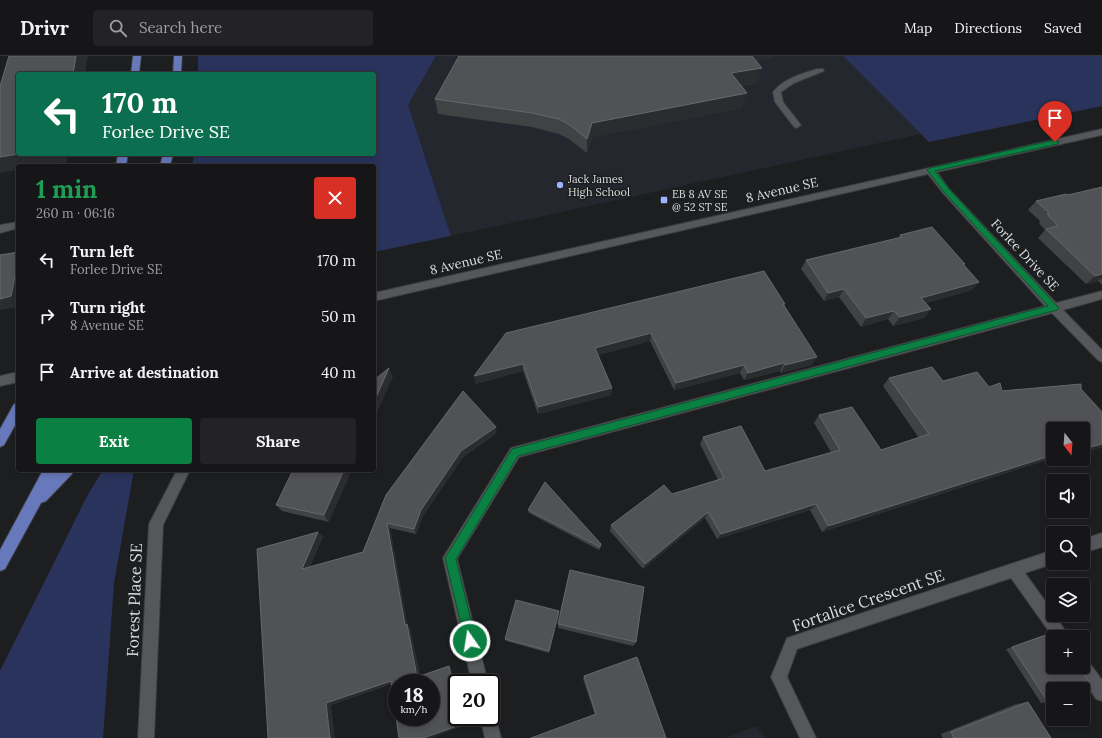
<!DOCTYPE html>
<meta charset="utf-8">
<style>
body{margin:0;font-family:Lora,serif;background:#232325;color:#f1f3f6;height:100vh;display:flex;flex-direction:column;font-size:15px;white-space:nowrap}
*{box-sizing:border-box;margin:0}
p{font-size:13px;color:#9e9fa2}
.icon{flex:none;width:22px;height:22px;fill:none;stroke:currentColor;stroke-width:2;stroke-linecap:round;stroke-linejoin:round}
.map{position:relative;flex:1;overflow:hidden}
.panel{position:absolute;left:16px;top:108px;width:360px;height:308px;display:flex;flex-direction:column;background:#161618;border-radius:4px;box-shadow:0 2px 6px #0003,0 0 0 1px #353537}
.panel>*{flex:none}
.top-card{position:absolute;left:16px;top:16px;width:360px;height:84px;border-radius:4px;box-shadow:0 2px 6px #0003,0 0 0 1px #353537;background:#0b6e4f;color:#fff;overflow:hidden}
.needle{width:26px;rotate:163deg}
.tools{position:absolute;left:1046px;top:366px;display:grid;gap:8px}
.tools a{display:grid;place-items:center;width:44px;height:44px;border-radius:4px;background:#161618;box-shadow:0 2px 6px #0003,0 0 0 1px #353537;font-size:20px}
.speed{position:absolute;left:388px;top:618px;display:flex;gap:8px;font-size:20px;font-weight:700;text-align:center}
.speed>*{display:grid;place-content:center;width:52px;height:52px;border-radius:50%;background:#161618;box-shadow:0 2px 6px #0003,0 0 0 1px #353537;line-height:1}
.speed small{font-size:10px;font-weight:400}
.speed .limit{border:2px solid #111;border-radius:6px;background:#fff;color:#111}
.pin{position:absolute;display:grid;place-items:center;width:34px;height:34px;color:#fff;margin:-41px -17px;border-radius:50% 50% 50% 0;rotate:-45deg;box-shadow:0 0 4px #0007}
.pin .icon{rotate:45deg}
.me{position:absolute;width:44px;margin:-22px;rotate:347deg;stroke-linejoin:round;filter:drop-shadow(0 0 3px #0008)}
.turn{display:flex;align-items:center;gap:14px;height:84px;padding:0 20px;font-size:18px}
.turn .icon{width:52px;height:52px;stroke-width:2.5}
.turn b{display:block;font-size:28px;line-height:34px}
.round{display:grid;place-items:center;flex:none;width:42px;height:42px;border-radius:4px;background:#232325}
.head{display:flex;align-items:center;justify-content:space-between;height:68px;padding:0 20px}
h1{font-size:24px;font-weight:700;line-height:30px;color:#1e9e55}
.action{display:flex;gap:8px;margin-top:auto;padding:8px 20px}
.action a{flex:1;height:46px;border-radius:4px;background:#0b8043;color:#fff;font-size:16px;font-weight:700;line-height:46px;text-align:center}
.action a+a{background:#232325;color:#f1f3f6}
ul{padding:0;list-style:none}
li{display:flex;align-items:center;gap:12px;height:56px;padding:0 20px}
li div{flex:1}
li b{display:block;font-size:15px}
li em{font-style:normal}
header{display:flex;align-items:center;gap:24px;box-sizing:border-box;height:56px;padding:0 20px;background:#161618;border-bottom:1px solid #353537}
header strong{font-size:19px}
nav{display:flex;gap:22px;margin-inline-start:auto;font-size:14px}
.search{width:280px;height:36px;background:#232325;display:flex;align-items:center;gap:10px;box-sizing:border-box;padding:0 14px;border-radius:4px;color:#9e9fa2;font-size:15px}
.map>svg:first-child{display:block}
.built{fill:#24272e}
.green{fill:#29335b}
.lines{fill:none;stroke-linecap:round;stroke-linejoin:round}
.minor-casing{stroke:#3a3b3d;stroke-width:2}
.major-casing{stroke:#3a3b3d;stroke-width:2}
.minor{fill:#56575a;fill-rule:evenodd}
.major{fill:#6879bb;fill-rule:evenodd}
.wall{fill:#414244}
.shaded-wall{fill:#2b2c2f}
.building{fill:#515255;stroke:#67686a;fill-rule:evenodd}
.route{fill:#0b8043;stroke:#07532c}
.poi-dot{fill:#9db4fd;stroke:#1d1e20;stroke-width:1.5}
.labels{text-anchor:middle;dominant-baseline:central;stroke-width:3;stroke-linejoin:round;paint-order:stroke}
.far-poi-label{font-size:11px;fill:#dbdcdd;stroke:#1d1e20;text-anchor:start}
.street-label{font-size:13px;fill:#dbdcdd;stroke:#1d1e20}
.near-street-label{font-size:16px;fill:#dbdcdd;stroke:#1d1e20}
</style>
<header>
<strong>Drivr</strong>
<div class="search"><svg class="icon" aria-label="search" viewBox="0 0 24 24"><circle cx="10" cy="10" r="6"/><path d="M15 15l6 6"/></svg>Search here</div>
<nav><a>Map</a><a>Directions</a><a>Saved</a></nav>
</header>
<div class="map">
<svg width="1102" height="682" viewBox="0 0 1102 682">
<rect width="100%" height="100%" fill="#1d1e20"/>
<!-- built -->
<path class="built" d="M 436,0 L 843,0 L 921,78 L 451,180 L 408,49 Z
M 756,670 L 766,682 L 725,682 Z"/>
<!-- green -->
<path class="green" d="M 198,0 L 436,0 L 408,49 L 451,180 L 374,196 L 374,110 L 192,110 L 194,98 L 374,98 L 374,18 L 198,18 Z
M 843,0 L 1102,0 L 1102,50 L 929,86 Z
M 103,414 L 134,414 L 114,527 L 103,682 L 0,682 L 0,615 L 87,440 Z"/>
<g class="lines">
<!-- minor casing -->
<g class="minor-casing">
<path id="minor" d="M 817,13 L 823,13 L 824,15 L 794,27 L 781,36 L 783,46 L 801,69 L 797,72 L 794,71 L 775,46 L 773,36 C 784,22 801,18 817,13 Z
M 1102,73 L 1102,79 L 937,116 L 949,133 L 1056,247 L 1102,235 L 1102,243 L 1063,254 L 1102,294 L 1102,306 L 1098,304 L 1052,257 L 519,401 L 457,503 L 488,627 L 472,627 L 443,502 L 511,392 L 1045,250 L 943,137 L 928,118 L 374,245 L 374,237 Z
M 18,166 L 18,172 L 0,177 L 0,169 Z
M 18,316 L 18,326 L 0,330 L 0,320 Z
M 177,414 L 190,414 L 163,469 L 154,682 L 138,682 L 149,468 Z
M 1102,477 L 1102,491 L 1083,497 L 1083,483 Z
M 1053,494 L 1053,507 L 1055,507 L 1025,517 L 1053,556 L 1053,559 L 1055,559 L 1069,581 L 1053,581 L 1011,522 L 797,593 L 787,621 L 816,682 L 800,682 L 771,621 L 787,582 Z
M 1083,602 L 1088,605 L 1102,624 L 1102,645 L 1096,643 L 1078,615 L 1076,611 L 1083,611 Z
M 491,654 L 494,655 L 501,682 L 485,682 L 480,661 L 491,661 Z"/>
</g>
<!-- major casing -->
<g class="major-casing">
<path id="major" d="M 133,0 L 141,0 L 139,18 L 131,18 Z
M 174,0 L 182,0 L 181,18 L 173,18 Z
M 118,98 L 128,98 L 126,110 L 116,110 Z
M 163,98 L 173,98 L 170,110 L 160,110 Z
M 18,347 L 18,364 L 4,389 L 0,391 L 0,373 L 14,348 Z
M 43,414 L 56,414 L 55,418 L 58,414 L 73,414 L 72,418 L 46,445 L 41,447 L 5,513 L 0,515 L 0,494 Z"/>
</g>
<!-- minor -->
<use href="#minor" class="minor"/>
<!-- major -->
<use href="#major" class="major"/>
</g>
<!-- wall -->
<path class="wall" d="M 459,0 L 774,0 L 773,2 L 757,5 L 758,26 L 740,30 L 742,52 L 592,81 L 587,97 L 569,83 L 559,78 L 532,71 L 438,58 L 435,43 Z
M 1102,131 L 1102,229 L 1098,225 L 1086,228 L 1038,182 L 1045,174 L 1039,167 L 1040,165 L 1028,154 L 1036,145 L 1068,139 Z
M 900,179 L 979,226 L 972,234 L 926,247 L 931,253 L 924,262 L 893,270 L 888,263 L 861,271 L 839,241 L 824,245 L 801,213 L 806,204 L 898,182 Z
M 785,248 L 784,250 L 812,309 L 781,317 L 780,315 L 744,324 L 740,317 L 674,334 L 650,285 L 598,299 L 612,332 L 611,339 L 538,358 L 523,315 L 475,328 L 506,277 Z
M 889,322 L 943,325 L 989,331 L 1002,335 L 1081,333 L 1102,356 L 1102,391 L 1083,397 L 1083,373 L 1053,373 L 1053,402 L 822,476 L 810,454 L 717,483 L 705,462 L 643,513 L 610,475 L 611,469 L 672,438 L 718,424 L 700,388 L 703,381 L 765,415 L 831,396 L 814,367 L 819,359 L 881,394 L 919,382 L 883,330 Z
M 497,377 L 463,401 L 423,460 L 416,478 L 390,472 L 407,568 L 410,572 L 420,620 L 449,610 L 451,613 L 463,670 L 429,682 L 399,682 L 391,628 L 331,649 L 257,493 L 323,480 L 310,511 L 363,496 L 386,439 Z
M 293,414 L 329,466 L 282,455 L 276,449 Z
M 528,454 L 601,488 L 600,492 L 599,494 L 529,457 Z
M 559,555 L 549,597 L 506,585 L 505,583 Z
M 558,568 L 636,586 L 633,590 L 558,572 Z
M 1054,576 L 1048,646 L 1041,647 L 1006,593 Z
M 584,620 L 666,682 L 595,659 L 583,623 Z
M 1028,646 L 1051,682 L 943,682 L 941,678 L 1016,648 Z"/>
<!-- shaded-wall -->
<path class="shaded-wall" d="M 76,0 L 88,0 L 85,18 L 73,18 Z
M 745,0 L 774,0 L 773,2 L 743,8 Z
M 762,12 L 758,26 L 727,32 L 731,17 Z
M 747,37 L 742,52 L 592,81 L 587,97 L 587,83 L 592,67 Z
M 19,98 L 68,98 L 67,106 L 42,110 L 18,110 L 18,114 L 0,117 L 0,101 Z
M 18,206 L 18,251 L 0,254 L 0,243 Z
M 1102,218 L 1102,222 L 1098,225 L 1086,228 L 1095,220 Z
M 979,226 L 972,234 L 915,250 L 921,242 Z
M 844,233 L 839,241 L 824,245 L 828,237 Z
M 931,253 L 924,262 L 893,270 L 900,261 Z
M 894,255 L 888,263 L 861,271 L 866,262 Z
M 651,277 L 650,285 L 594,300 L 595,292 Z
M 817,301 L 812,309 L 781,317 L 785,309 Z
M 784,307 L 780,315 L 744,324 L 748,317 Z
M 523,308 L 523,315 L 475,328 L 474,320 Z
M 744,309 L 740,317 L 674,334 L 676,327 Z
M 389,312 L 393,321 L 374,363 L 374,346 Z
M 612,332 L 611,339 L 538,358 L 538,351 Z
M 496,371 L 497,377 L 463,401 L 423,460 L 416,478 L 414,473 L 421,454 L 461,395 Z
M 1102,388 L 1102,391 L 1083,397 L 1083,395 L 1087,392 Z
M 1053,399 L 1053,402 L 822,476 L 828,470 Z
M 344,414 L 352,414 L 329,466 L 324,459 Z
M 816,448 L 810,454 L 717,483 L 721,478 Z
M 708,456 L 705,462 L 643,513 L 645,508 Z
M 387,467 L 390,472 L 408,572 L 405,569 Z
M 318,476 L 323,480 L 307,518 L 302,513 Z
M 559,555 L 559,557 L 549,597 L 549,595 Z
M 407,568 L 410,572 L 420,623 L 417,621 Z
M 449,610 L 451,613 L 457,642 L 457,651 Z
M 391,625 L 394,627 L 331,649 L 335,682 L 330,682 L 326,647 Z
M 459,661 L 461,661 L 463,670 L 429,682 L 423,682 Z"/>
<!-- building -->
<path class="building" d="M 9,0 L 76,0 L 73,18 L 18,18 L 18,98 L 19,98 L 0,101 L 0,30 Z
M 459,0 L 752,0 L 762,12 L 731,17 L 747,37 L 592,67 L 587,83 L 570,69 L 559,63 L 532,57 L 435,43 Z
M 1102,131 L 1102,218 L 1095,220 L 1046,173 L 1058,170 L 1047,158 L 1049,157 L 1036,145 L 1066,138 L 1068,139 Z
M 932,171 L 965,208 L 963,208 L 979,226 L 921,242 L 931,253 L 900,261 L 894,255 L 866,262 L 844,233 L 828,237 L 806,204 L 902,181 L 900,179 Z
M 18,196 L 18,206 L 11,240 L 0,243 L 0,199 Z
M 764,215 L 785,248 L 783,248 L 817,301 L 785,309 L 784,307 L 748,317 L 744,309 L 676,327 L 651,277 L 595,292 L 612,332 L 538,351 L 523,308 L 474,320 L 506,277 Z
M 932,311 L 943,325 L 977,316 L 989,331 L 1000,327 L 1002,335 L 1081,328 L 1081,333 L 1102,356 L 1102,388 L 1087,392 L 1084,389 L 1083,389 L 1083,373 L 1053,373 L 1053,399 L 828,470 L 816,448 L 721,478 L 708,456 L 645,508 L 611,469 L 664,429 L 672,438 L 724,422 L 703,381 L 741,370 L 765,415 L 840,394 L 819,359 L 852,351 L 881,394 L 929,378 L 889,322 Z
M 389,312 L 374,346 L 374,324 Z
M 463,335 L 496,371 L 461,395 L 421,454 L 414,473 L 387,467 L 405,569 L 407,568 L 417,621 L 449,610 L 457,651 L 457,661 L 459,661 L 460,669 L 423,682 L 399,682 L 391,625 L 326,647 L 330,682 L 268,682 L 257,493 L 318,476 L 302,513 L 363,496 L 386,439 ZM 397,627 L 431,627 L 431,661 L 397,661 Z
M 293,414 L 344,414 L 324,459 L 276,449 Z
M 545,426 L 601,488 L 600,491 L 528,454 Z
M 570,514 L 644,531 L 636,586 L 558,568 Z
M 516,544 L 559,555 L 549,595 L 505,583 Z
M 1054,576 L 1058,581 L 1053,581 L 1053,611 L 1079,611 L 1091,629 L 1081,633 L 1053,633 L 1053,644 L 1048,646 L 1012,591 Z
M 637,601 L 666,682 L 531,682 L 596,658 L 584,620 Z
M 1028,646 L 1051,682 L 954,682 L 951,676 Z"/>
<!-- route -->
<path class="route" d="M 1055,84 L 1059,86 L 1058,88 L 935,115 L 949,133 L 1057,250 L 1059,252 L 1057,254 L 518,400 L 456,503 L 476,585 L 474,589 L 470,591 L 466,589 L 445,502 L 512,393 L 1048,250 L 944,136 L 927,114 L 930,112 Z"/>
<!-- markers -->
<g class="poi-dot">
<circle cx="560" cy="129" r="4"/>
<rect x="660" y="140" width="8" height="8" rx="2"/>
</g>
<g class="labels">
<!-- far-poi labels -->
<g class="far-poi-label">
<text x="568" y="123">Jack James<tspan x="568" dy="13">High School</tspan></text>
<text x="672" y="138">EB 8 AV SE<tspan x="672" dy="13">@ 52 ST SE</tspan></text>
</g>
<!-- street labels -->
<g class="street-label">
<text transform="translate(782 134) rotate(-13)">8 Avenue SE</text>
<text transform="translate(1025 199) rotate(47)">Forlee Drive SE</text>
<text transform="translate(466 206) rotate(-13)">8 Avenue SE</text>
</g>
<!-- near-street labels -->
<g class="near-street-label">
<text transform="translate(134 544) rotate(-88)">Forest Place SE</text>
<text transform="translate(868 544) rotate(-19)">Fortalice Crescent SE</text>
</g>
</g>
</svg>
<div class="tools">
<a><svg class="needle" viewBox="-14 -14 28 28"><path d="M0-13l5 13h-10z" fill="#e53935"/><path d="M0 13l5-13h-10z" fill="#9e9fa2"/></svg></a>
<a><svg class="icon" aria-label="sound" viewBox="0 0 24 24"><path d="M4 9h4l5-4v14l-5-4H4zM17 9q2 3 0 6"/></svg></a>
<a><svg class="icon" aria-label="search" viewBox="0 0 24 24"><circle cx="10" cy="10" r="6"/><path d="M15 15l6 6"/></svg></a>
<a><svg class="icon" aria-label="layers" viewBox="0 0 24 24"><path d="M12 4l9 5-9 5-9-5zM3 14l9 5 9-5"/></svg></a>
<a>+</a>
<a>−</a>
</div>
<div class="speed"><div>18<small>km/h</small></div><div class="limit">20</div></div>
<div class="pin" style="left:1055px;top:86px;background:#d93025"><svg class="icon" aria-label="arrive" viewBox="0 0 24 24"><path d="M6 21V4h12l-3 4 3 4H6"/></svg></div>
<svg class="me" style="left:470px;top:585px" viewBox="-20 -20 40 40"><circle r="17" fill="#0b8043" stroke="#fff" stroke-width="3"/><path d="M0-11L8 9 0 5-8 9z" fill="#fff"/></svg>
<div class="top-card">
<div class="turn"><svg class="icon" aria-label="left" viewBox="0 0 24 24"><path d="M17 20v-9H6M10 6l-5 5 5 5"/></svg><div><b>170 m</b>Forlee Drive SE</div></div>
</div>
<section class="panel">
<div class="head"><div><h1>1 min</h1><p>260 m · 06:16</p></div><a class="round" style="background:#d93025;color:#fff"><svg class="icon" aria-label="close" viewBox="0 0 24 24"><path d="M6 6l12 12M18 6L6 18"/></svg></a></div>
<ul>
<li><svg class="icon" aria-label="left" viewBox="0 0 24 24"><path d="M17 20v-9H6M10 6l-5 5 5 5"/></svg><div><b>Turn left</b><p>Forlee Drive SE</p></div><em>170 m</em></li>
<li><svg class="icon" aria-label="right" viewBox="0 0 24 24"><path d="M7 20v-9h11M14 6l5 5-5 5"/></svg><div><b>Turn right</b><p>8 Avenue SE</p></div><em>50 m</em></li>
<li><svg class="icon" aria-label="arrive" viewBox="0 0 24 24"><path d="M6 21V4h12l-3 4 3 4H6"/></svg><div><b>Arrive at destination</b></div><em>40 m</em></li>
</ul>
<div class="action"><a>Exit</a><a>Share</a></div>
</section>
</div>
